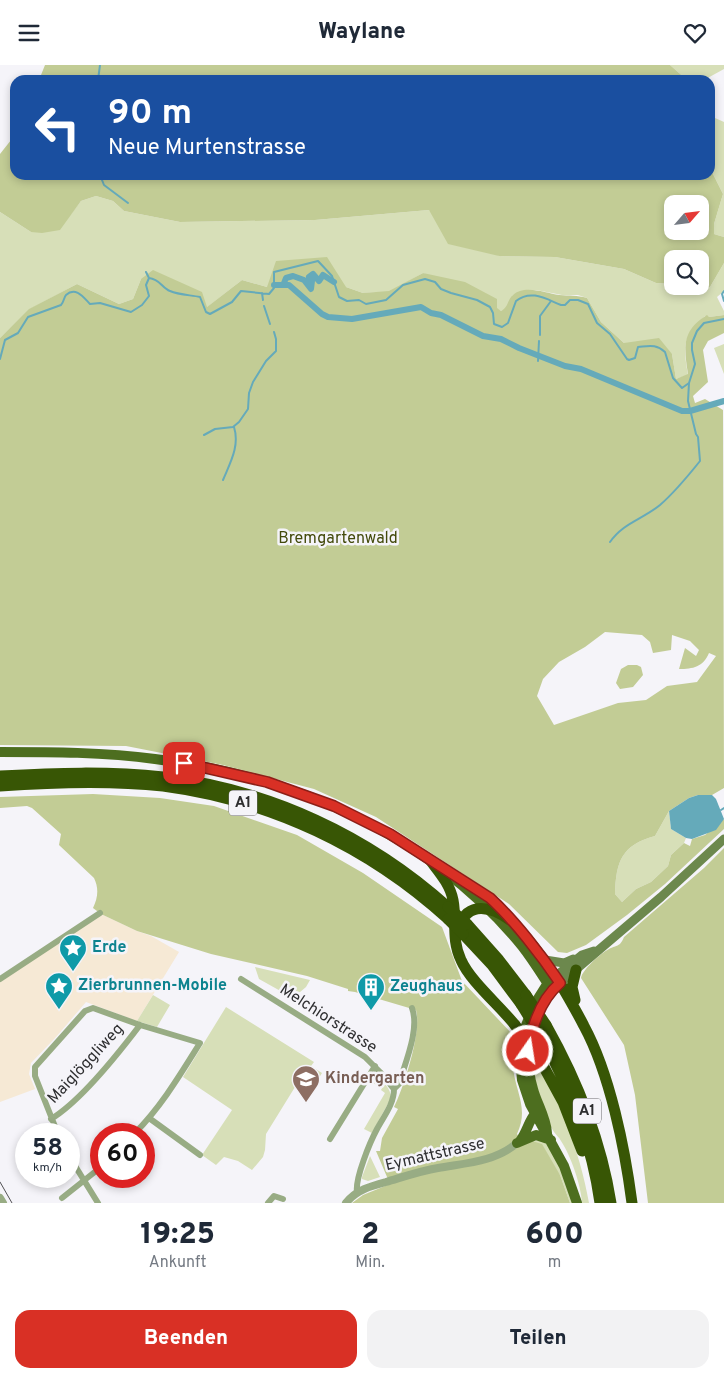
<!DOCTYPE html>
<html lang="de">
<meta charset="utf-8">
<style>
body{margin:0;font-family:Overpass,sans-serif;background:#f2f2f3;color:#1f2937;height:100vh;display:flex;flex-direction:column;font-size:19px;white-space:nowrap}
*{box-sizing:border-box;margin:0}
p{font-size:16px;color:#747a83}
.icon{flex:none;width:28px;height:28px;fill:none;stroke:currentColor;stroke-width:2;stroke-linecap:round;stroke-linejoin:round}
.map{position:relative;height:1138px;overflow:hidden}
.sheet{display:flex;flex-direction:column;background:#fff;flex:1}
.sheet>*{flex:none}
.top-card{position:absolute;left:10px;top:10px;width:705px;height:105px;border-radius:15px;box-shadow:0 2px 8px #0003;background:#1a4fa0;color:#fff;overflow:hidden}
.needle{width:32px;rotate:62deg}
.buttons{position:absolute;left:664px;top:130px;display:grid;gap:10px}
.buttons a{display:grid;place-items:center;width:45px;height:45px;border-radius:10px;background:#fff;box-shadow:0 2px 8px #0003;font-size:25px}
.speed{position:absolute;left:15px;top:1058px;display:flex;gap:10px;font-size:25px;font-weight:700;text-align:center}
.speed>*{display:grid;place-content:center;width:65px;height:65px;border-radius:50%;background:#fff;box-shadow:0 2px 8px #0003;line-height:1}
.speed small{font-size:12px;font-weight:400}
.speed .limit{border:8px solid #d22;background:#fff;color:#111}
.pin{position:absolute;display:grid;place-items:center;width:42px;height:42px;color:#fff;margin:-21px;border-radius:10px;box-shadow:0 2px 8px #0006}
.me{position:absolute;width:55px;margin:-28px;rotate:13deg;stroke-linejoin:round;filter:drop-shadow(0 0 4px #0008)}
.turn{display:flex;align-items:center;gap:18px;height:105px;padding:0 15px;font-size:22px}
.turn .icon{width:65px;height:65px;stroke-width:2.5}
.turn b{display:block;font-size:35px;line-height:42px}
.eta{display:flex;justify-content:space-evenly;align-items:center;height:85px;text-align:center}
.eta b{font-size:30px;font-weight:800;line-height:35px}
.action{display:flex;gap:10px;margin-top:auto;padding:10px 15px}
.action a{flex:1;height:58px;border-radius:15px;background:#d93025;color:#fff;font-size:20px;font-weight:800;line-height:58px;text-align:center}
.action a+a{background:#f2f2f3;color:#1f2937}
header{display:flex;justify-content:space-between;align-items:center;height:65px;padding:0 15px;background:#fff;font-size:22px;font-weight:800}
.map>svg:first-child{display:block}
.education{fill:#f6e9d5}
.green{fill:#d7dfb8}
.forest{fill:#c2cc95;fill-rule:evenodd}
.water{fill:#65aaba}
.lines{fill:none;stroke-linecap:round;stroke-linejoin:round}
.stream{stroke:#65aaba;stroke-width:2}
.canal{stroke:#65aaba;stroke-width:6}
.minor{stroke:#98ac84;stroke-width:6}
.tertiary{stroke:#98ac84;stroke-width:8}
.secondary{stroke:#6c884d;stroke-width:9}
.primary{stroke:#4d6e1f;stroke-width:10}
.motorway{stroke:#385605;stroke-width:11}
.tram{stroke:#515053;stroke-width:1}
.motorway-bridge{stroke:#385605;stroke-width:11}
.route-casing{stroke:#8d1f18;stroke-width:12}
.route{stroke:#d93025;stroke-width:9}
.labels{text-anchor:middle;dominant-baseline:central;stroke-width:5;stroke-linejoin:round;paint-order:stroke}
.shield{fill:#f5f4f9;stroke:#6a696c;stroke-width:1}
.shield-label{font-size:15px;font-weight:bold;fill:#2e2e30}
.park-label{font-size:16px;fill:#434a0b;stroke:#f5f4f9}
.culture-label{font-size:16px;font-weight:bold;fill:#0d838f;stroke:#f5f4f9;text-anchor:start}
.street-label{font-size:16px;fill:#2e2e30;stroke:#f5f4f9}
.education-label{font-size:16px;font-weight:bold;fill:#785e54;stroke:#f5f4f9;text-anchor:start}
</style>
<header><svg class="icon" aria-label="menu" viewBox="0 0 24 24"><path d="M4 6h16M4 12h16M4 18h16"/></svg>Waylane<svg class="icon" aria-label="heart" viewBox="0 0 24 24"><path d="M12 20l-8-8c-3-5 5-10 8-4 3-6 11-1 8 4z"/></svg></header>
<div class="map">
<svg width="724" height="1138" viewBox="0 0 724 1138">
<rect width="100%" height="100%" fill="#f5f4f9"/>
<!-- education -->
<path class="education" d="M 101,849 L 137,866 L 151,871 L 179,887 L 137,956 L 86,937 L 56,972 L 31,998 L 29,1009 L 35,1024 L 0,1037 L 0,916 Z"/>
<!-- green -->
<path class="green" d="M 670,0 L 724,0 L 724,4 L 704,15 L 687,15 Z
M 710,48 L 715,53 L 724,57 L 724,172 L 714,169 L 714,159 L 723,129 L 710,103 Z
M 96,131 L 113,136 L 124,146 L 180,157 L 315,155 L 429,145 L 499,191 L 555,192 L 624,204 L 656,218 L 672,219 L 672,221 L 710,222 L 724,198 L 724,226 L 717,232 L 724,246 L 724,250 L 709,252 L 705,251 C 682,274 683,279 688,310 L 676,314 L 672,289 L 624,278 L 601,257 L 587,233 L 578,230 L 562,230 L 536,225 L 513,230 L 506,244 L 501,246 L 423,208 L 389,227 L 363,228 L 346,222 L 267,222 L 242,215 L 206,243 L 141,214 L 133,234 L 119,239 L 77,219 L 30,244 L 0,273 L 0,147 L 31,167 L 71,149 L 81,136 Z
M 724,279 L 724,309 L 714,283 Z
M 669,746 L 671,764 L 686,773 L 684,778 L 671,790 L 668,801 L 651,817 L 636,824 L 622,837 L 615,829 C 616,796 622,780 655,771 Z
M 255,902 L 310,915 L 306,922 L 293,933 L 259,914 Z
M 153,930 L 170,940 L 157,962 L 137,956 Z
M 226,942 L 314,997 L 311,1001 L 322,1008 L 313,1022 L 311,1023 L 301,1017 L 297,1023 L 295,1022 L 266,1069 L 265,1085 L 263,1092 L 252,1105 L 238,1096 L 224,1092 L 216,1100 L 202,1090 L 232,1045 L 183,1012 Z
M 532,989 C 559,1034 580,1086 589,1138 L 582,1138 C 581,1120 571,1091 561,1076 C 559,1072 556,1070 554,1067 C 539,1044 535,1015 532,989 Z
M 374,1010 L 377,1011 C 383,1017 391,1023 391,1033 L 372,1068 L 364,1064 L 385,1028 L 381,1025 L 382,1023 L 369,1016 Z
M 543,1075 C 558,1091 565,1117 573,1138 L 570,1138 L 560,1110 L 528,1076 Z
M 370,1091 L 380,1112 L 368,1116 L 362,1114 L 362,1112 Z"/>
<!-- forest -->
<path class="forest" d="M 45,0 L 670,0 L 687,15 L 39,15 Z
M 15,70 L 15,110 L 710,110 L 710,103 L 723,129 L 714,159 L 714,169 L 724,172 L 724,198 L 710,222 L 697,221 L 700,221 L 700,194 L 672,194 L 672,219 L 656,218 L 624,204 L 555,192 L 499,191 L 448,179 L 429,145 L 315,155 L 180,157 L 124,146 L 113,136 L 96,131 L 81,136 L 60,165 L 42,168 L 31,167 L 0,147 L 0,89 ZM 672,139 L 700,139 L 700,166 L 672,166 Z
M 327,192 L 346,222 L 363,228 L 389,226 L 423,208 L 465,217 L 497,234 L 497,243 L 501,246 C 509,242 507,235 513,230 C 524,219 546,228 559,230 C 569,231 577,230 587,233 L 601,257 L 624,278 L 659,273 L 672,289 L 676,314 L 688,309 C 684,283 681,266 707,250 L 709,252 L 724,250 L 724,268 L 708,276 L 703,285 L 708,317 L 693,331 L 695,338 L 705,334 L 723,345 L 724,723 L 712,730 L 698,730 L 689,733 L 669,746 L 655,771 C 622,780 616,796 615,829 L 622,837 L 636,824 L 651,817 L 668,801 L 671,790 L 684,778 L 690,781 L 692,774 L 705,770 L 724,754 L 724,764 L 665,819 L 627,850 L 586,880 L 567,888 L 558,887 L 509,839 L 376,752 L 314,724 L 223,700 L 126,681 L 0,680 L 0,273 L 29,244 L 77,219 L 119,239 L 133,234 L 141,214 L 153,205 L 202,227 L 207,242 L 242,215 L 267,222 L 276,196 ZM 605,567 L 642,570 L 650,577 L 653,588 L 671,585 L 672,570 L 690,576 L 699,585 L 696,591 L 685,583 L 679,604 C 693,604 703,602 709,588 L 716,591 L 697,617 L 667,621 L 646,635 L 618,638 L 554,660 L 537,631 L 543,614 L 559,597 L 585,582 Z
M 628,600 L 637,600 L 641,602 L 643,610 L 633,622 L 620,624 L 616,618 L 621,604 Z
M 93,729 L 160,733 L 214,741 L 297,770 L 363,808 L 442,862 L 462,916 L 514,971 C 513,982 512,993 513,1003 C 516,1028 529,1044 517,1069 L 523,1079 L 532,1076 L 542,1079 L 560,1110 L 570,1138 L 352,1138 L 363,1130 L 390,1119 L 376,1086 L 380,1086 L 382,1073 L 398,1044 L 394,1042 C 404,1022 422,966 416,945 L 355,927 L 348,926 L 348,924 L 307,911 L 211,889 L 137,866 L 101,849 L 93,843 C 98,833 99,823 94,813 L 59,780 L 61,769 L 32,743 L 27,741 L 0,743 L 0,732 Z
M 724,783 L 724,1138 L 648,1138 L 635,1030 L 624,980 L 581,913 C 582,905 601,888 609,884 C 617,880 620,882 624,872 L 704,803 Z"/>
<!-- water -->
<path class="water" d="M 698,730 L 712,730 L 716,734 L 724,754 L 716,765 L 692,774 L 686,773 L 671,764 L 669,746 L 689,733 Z"/>
<g class="lines">
<!-- stream -->
<path class="stream" d="M 98,15 L 100,0
M 100,110 L 104,120 L 128,138
M 146,207 L 149,213
M 724,226 L 722,229 L 724,236
M 262,228 L 263,235
M 264,241 L 270,259
M 540,270 L 540,251 L 551,236
M 0,294 L 5,275 L 18,268 L 28,252 L 61,240 C 64,237 64,232 66,230 C 76,221 84,233 90,239 L 100,238 L 131,247 L 142,240 L 149,231 L 146,220 L 149,213 C 160,214 162,223 170,226 C 179,230 191,230 200,232 L 206,247 L 210,249 L 232,237 L 241,226 L 269,229 L 274,223 L 274,207 L 318,196 L 332,211 L 339,232 L 347,236 L 359,235 L 366,239 L 386,235 L 403,220 L 425,214 L 435,217 L 441,224 L 451,228 L 477,235 L 490,242 L 493,248 L 494,259 L 502,262 L 508,258 L 516,236 C 531,224 546,234 561,240 L 565,240 L 570,235 L 578,235 L 588,239 L 597,258 L 610,269 L 627,294 L 629,295 L 635,293 L 638,282 C 650,281 656,279 665,287 L 673,313 L 682,323 L 689,318 L 695,299 L 692,285 L 692,278 L 697,266 L 704,258 L 724,254
M 538,296 L 539,276
M 204,370 L 215,364 L 233,362 L 239,357 L 248,344 L 249,328 L 253,317 L 266,296 L 276,286 L 276,274 L 274,267
M 223,415 C 230,398 240,381 234,362
M 610,477 C 623,458 643,454 660,440 C 675,427 688,411 700,396 L 698,372 L 696,369 L 688,336 L 689,318
M 721,745 L 724,743"/>
<!-- canal -->
<path class="canal" d="M 284,218 L 286,213 L 293,211 L 304,215 L 311,224 L 312,216 L 309,212 L 313,209 L 319,216 L 323,210 L 334,217
M 274,220 L 289,220 L 322,249 L 328,252 L 352,254 L 421,242 L 431,248 L 441,250 L 483,271 L 501,274 L 519,283 L 565,301 L 581,304 L 682,346 L 690,346 L 724,336"/>
<!-- minor -->
<path class="minor" d="M 0,914 L 100,848
M 241,914 L 365,992 L 380,1007 L 394,1024
M 149,1053 L 200,1090
M 51,1054 C 81,1036 118,989 140,960
M 58,1069 L 35,1011 L 35,1002 L 85,946 L 93,943 L 140,960 L 200,978 C 180,1010 161,1042 134,1069
M 330,1074 L 375,1001
M 69,1091 L 98,1138
M 357,1127 C 355,1113 370,1077 377,1064 C 384,1051 394,1039 394,1024 L 399,1019 C 405,998 420,964 412,943
M 62,1133 L 101,1102
M 268,1138 L 274,1131 L 283,1134"/>
<!-- tertiary -->
<path class="tertiary" d="M 0,1133 L 3,1138
M 346,1138 C 356,1125 371,1121 386,1117 C 403,1112 420,1106 438,1103 C 465,1098 495,1097 517,1078"/>
<!-- secondary -->
<path class="secondary" d="M 545,895 L 564,898 L 573,894
M 556,911 L 582,890 L 594,886
M 560,918 L 661,832 L 724,774"/>
<!-- primary -->
<path class="primary" d="M 0,687 C 51,687 104,687 155,694 C 295,711 431,770 522,881 C 533,895 542,910 552,925
M 466,818 C 504,841 536,880 560,918 C 530,944 522,987 533,1024 C 537,1039 546,1052 547,1068
M 546,921 L 534,940 L 523,968 L 520,992 L 522,1015 L 530,1039 L 564,1101 L 577,1138
M 520,1076 C 527,1067 529,1055 535,1049
M 517,1078 L 536,1070 L 551,1075"/>
<!-- motorway -->
<path class="motorway" d="M 0,711 C 54,708 109,706 163,712 C 269,724 369,771 448,842
M 0,721 C 54,717 109,715 163,721 C 270,735 369,782 448,854
M 430,795 C 439,807 450,819 453,835 C 457,856 451,874 461,895 C 470,916 500,941 515,960
M 467,859 L 499,895 L 526,930
M 459,862 C 468,835 492,842 510,855
M 463,869 L 492,900 L 521,939
M 560,918 C 568,932 577,947 584,961 C 610,1009 625,1084 632,1138
M 575,935 L 572,922 L 576,905
M 546,960 C 577,1015 601,1075 611,1138
M 542,973 C 571,1025 592,1079 600,1138
M 539,993 L 563,1037 L 582,1086"/>
<!-- tram -->
<path class="tram" d="M 0,1117 L 12,1138"/>
<!-- motorway-bridge -->
<path class="motorway-bridge" d="M 448,842 L 467,859
M 448,854 L 463,869
M 526,930 L 546,960
M 521,939 L 542,973
M 515,960 L 539,993"/>
</g>
<g class="lines">
<!-- route casing -->
<g class="route-casing">
<path id="route" d="M 184,698 L 267,717 L 334,741 L 390,769 L 490,833 C 514,855 542,891 560,918 C 540,935 532,960 528,986"/>
</g>
<!-- route -->
<use href="#route" class="route"/>
</g>
<!-- icons -->
<defs>
<g id="sight-pin" transform="scale(1.4375)"><path d="M0 17L-7.5 6A9.5 9.5 0 1 1 7.5 6Z" fill="#0f9aa8" stroke="#f5f4f9"/><path d="M0-6L1.8-2.2L6-1.7L2.9 1.2L3.7 5.4L0 3.3L-3.7 5.4L-2.9 1.2L-6-1.7L-1.8-2.2Z" fill="#fff"/></g>
<g id="building-pin" transform="scale(1.4375)"><path d="M0 17L-7.5 6A9.5 9.5 0 1 1 7.5 6Z" fill="#0f9aa8" stroke="#f5f4f9"/><path d="M-4-6H4V6H1V3H-1V6H-4ZM-2.5-4.3h1.7v1.8h-1.7ZM.8-4.3h1.7v1.8H.8ZM-2.5-1h1.7V.8h-1.7ZM.8-1h1.7V.8H.8Z" fill="#fff"/></g>
<g id="school-pin" transform="scale(1.4375)"><path d="M0 17L-7.5 6A9.5 9.5 0 1 1 7.5 6Z" fill="#8d6e63" stroke="#f5f4f9"/><path d="M0-5L7-2L0 1L-7-2ZM-4 1L0 2.5L4 1V4Q0 6-4 4Z" fill="#fff"/></g>
</defs>
<g fill-rule="evenodd">
<use href="#sight-pin" x="73" y="883"/>
<use href="#sight-pin" x="59" y="921"/>
<use href="#building-pin" x="371" y="922"/>
<use href="#school-pin" x="306" y="1014"/>
</g>
<g class="labels">
<!-- shield labels -->
<g class="shield">
<rect x="229" y="725.5" width="28" height="25" rx="4"/>
<rect x="573" y="1033.5" width="28" height="25" rx="4"/>
</g>
<g class="shield-label">
<text x="243" y="738">A1</text>
<text x="587" y="1046">A1</text>
</g>
<!-- park labels -->
<g class="park-label">
<text x="338" y="474">Bremgartenwald</text>
</g>
<!-- culture labels -->
<g class="culture-label">
<text x="92" y="883">Erde</text>
<text x="78" y="921">Zierbrunnen-Mobile</text>
<text x="390" y="922">Zeughaus</text>
</g>
<!-- street labels -->
<g class="street-label">
<text transform="translate(328 954) rotate(33)">Melchiorstrasse</text>
<text transform="translate(86 999) rotate(-47)">Maiglöggliweg</text>
<text transform="translate(435 1090) rotate(-13)">Eymattstrasse</text>
</g>
<!-- education labels -->
<g class="education-label">
<text x="325" y="1014">Kindergarten</text>
</g>
</g>
</svg>
<div class="buttons">
<a><svg class="needle" viewBox="-14 -14 28 28"><path d="M0-13l5 13h-10z" fill="#e53935"/><path d="M0 13l5-13h-10z" fill="#747a83"/></svg></a>
<a><svg class="icon" aria-label="search" viewBox="0 0 24 24"><circle cx="10" cy="10" r="6"/><path d="M15 15l6 6"/></svg></a>
</div>
<div class="speed"><div>58<small>km/h</small></div><div class="limit">60</div></div>
<div class="pin" style="left:184px;top:698px;background:#d93025"><svg class="icon" aria-label="arrive" viewBox="0 0 24 24"><path d="M6 21V4h12l-3 4 3 4H6"/></svg></div>
<svg class="me" style="left:528px;top:986px" viewBox="-20 -20 40 40"><circle r="17" fill="#d93025" stroke="#fff" stroke-width="3"/><path d="M0-11L8 9 0 5-8 9z" fill="#fff"/></svg>
<div class="top-card">
<div class="turn"><svg class="icon" aria-label="left" viewBox="0 0 24 24"><path d="M17 20v-9H6M10 6l-5 5 5 5"/></svg><div><b>90 m</b>Neue Murtenstrasse</div></div>
</div>
</div>
<section class="sheet">
<div class="eta">
<div><b>19:25</b><p>Ankunft</p></div>
<div><b>2</b><p>Min.</p></div>
<div><b>600</b><p>m</p></div>
</div>
<div class="action"><a>Beenden</a><a>Teilen</a></div>
</section>
